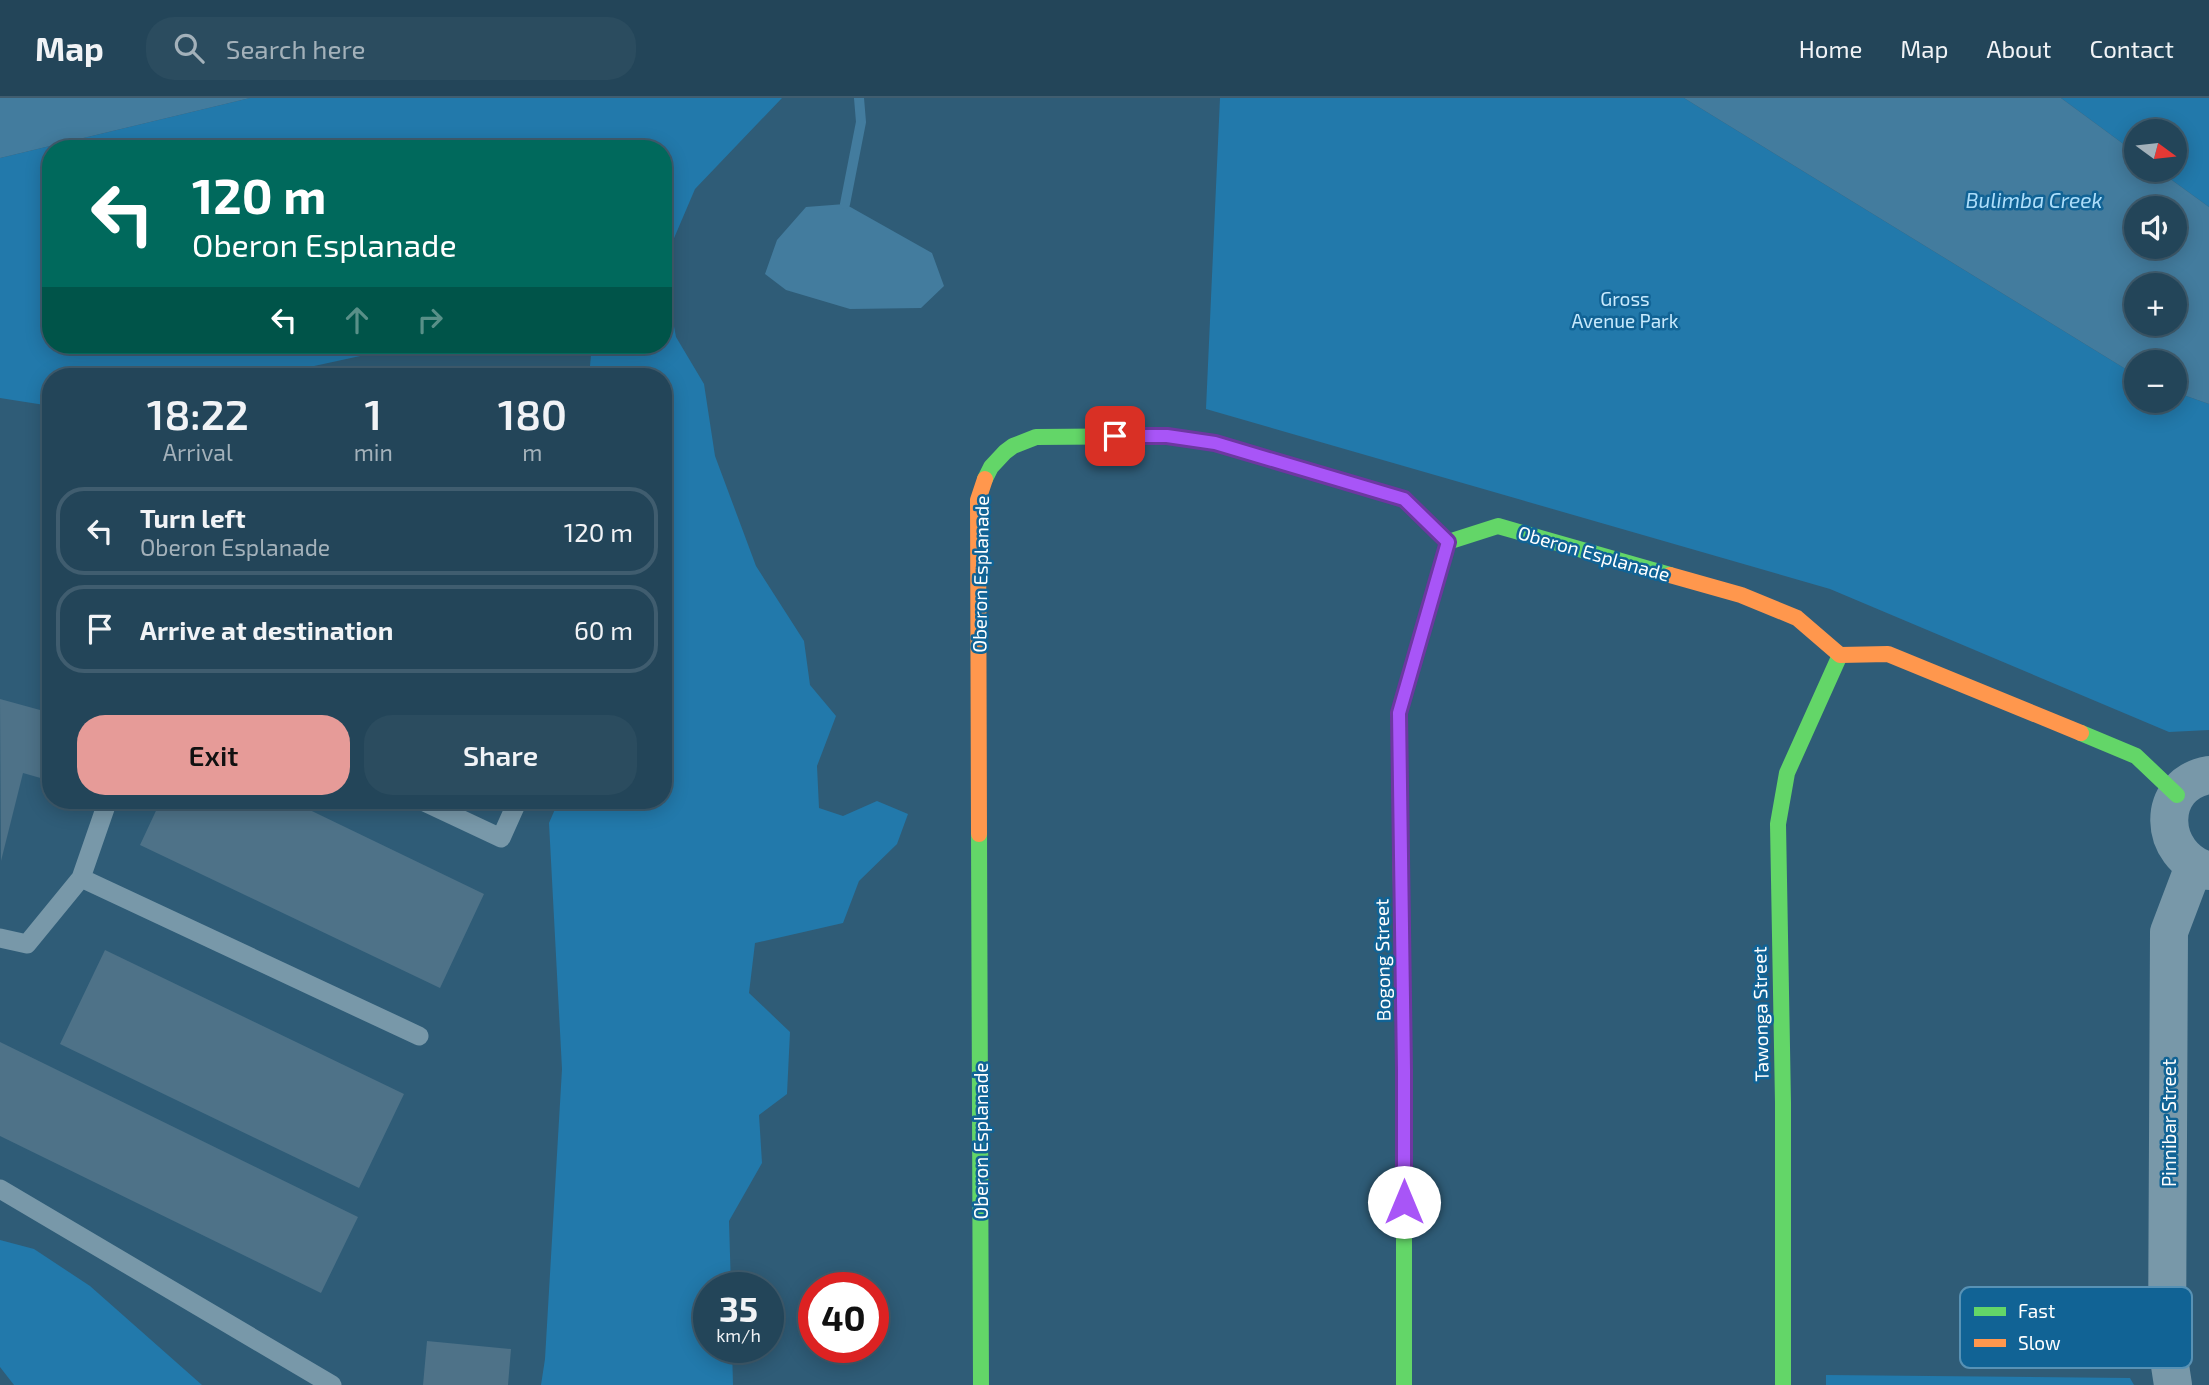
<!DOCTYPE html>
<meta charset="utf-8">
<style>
body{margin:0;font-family:"Exo 2",sans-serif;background:#2b4c5f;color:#f1f3f6;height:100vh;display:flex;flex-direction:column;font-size:26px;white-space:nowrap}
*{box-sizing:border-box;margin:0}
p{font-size:23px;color:#a3b1ba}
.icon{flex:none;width:38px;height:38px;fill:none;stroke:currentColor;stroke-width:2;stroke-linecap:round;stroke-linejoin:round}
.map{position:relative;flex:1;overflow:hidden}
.panel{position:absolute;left:42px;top:270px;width:630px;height:441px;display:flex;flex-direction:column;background:#234559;border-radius:28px;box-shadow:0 4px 18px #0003,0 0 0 2px #405d6f}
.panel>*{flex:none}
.banner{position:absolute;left:42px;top:42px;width:630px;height:214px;border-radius:28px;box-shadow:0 4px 18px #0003,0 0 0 2px #405d6f;background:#00695c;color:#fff;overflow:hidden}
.needle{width:46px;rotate:105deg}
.buttons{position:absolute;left:2124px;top:21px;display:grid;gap:14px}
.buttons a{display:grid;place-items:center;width:63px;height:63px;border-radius:50%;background:#234559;box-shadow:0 4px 18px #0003,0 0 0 2px #405d6f;font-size:35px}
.speed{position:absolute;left:693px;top:1174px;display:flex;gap:14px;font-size:35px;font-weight:700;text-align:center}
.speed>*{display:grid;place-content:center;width:91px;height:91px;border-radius:50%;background:#234559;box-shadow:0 4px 18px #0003,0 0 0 2px #405d6f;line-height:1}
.speed small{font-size:18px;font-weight:400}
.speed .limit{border:10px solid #d22;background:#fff;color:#111}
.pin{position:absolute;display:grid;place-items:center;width:60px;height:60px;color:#fff;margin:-30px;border-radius:14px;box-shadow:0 4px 10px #0006}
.me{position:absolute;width:77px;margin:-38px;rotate:0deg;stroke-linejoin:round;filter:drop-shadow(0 0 5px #0008)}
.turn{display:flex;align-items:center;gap:24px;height:147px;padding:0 35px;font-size:32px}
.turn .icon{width:91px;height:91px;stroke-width:2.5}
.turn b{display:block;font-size:49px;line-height:60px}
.lanes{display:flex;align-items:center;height:66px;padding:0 35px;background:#0003;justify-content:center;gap:35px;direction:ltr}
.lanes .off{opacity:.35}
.eta{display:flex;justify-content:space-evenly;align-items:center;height:119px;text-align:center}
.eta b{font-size:42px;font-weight:600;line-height:49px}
.cta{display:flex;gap:14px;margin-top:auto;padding:14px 35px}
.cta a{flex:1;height:80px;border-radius:28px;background:#e69b98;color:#111;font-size:28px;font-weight:600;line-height:80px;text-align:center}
.cta a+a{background:#2b4c5f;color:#f1f3f6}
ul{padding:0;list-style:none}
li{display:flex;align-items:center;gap:21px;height:88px;margin:0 14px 10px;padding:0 21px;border:4px solid #405d6f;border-radius:28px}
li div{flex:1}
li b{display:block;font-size:26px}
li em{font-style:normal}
header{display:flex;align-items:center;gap:42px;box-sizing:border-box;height:98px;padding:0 35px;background:#234559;border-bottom:2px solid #405d6f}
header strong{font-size:33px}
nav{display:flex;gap:38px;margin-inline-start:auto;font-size:24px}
.search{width:490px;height:63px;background:#2b4c5f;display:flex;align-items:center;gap:18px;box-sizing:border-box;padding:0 24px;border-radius:28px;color:#a3b1ba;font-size:26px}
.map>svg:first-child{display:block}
.green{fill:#2279ab}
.water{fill:#437c9e;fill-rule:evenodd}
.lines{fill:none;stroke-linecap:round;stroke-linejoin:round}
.stream{stroke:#437c9e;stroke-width:10}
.building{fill:#4e7288}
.lane{stroke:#7898a9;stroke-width:19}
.street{stroke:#7898a9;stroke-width:38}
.fast{stroke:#63d668;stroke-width:16}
.slow{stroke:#ff974d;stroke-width:16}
.route-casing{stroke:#6d37a1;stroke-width:18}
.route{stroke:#a855f7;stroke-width:12}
.labels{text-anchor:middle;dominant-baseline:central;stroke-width:5;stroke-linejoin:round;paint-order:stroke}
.park-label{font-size:19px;fill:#c8eafd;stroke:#116395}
.street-label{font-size:19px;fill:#fff;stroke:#116395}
.water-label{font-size:21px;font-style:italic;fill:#addefa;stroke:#116395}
.key{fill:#116395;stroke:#5892b5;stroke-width:2}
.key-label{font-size:19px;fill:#fff}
</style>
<header>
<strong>Map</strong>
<div class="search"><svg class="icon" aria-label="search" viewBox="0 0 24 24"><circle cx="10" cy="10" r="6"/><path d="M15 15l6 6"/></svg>Search here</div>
<nav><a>Home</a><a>Map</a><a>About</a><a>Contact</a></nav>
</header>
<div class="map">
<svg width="2209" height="1287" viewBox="0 0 2209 1287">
<rect width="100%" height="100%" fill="#2f5c77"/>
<!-- green -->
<path class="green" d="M 250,0 L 782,0 L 695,91 L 663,166 L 663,51 L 51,51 L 51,247 L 411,247 L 268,278 L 51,278 L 51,308 L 0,300 L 0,60 Z
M 1220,0 L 1684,0 L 2137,278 L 2137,303 L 2175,303 L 2175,294 L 2209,306 L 2209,632 L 2169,634 L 1830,491 L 1206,311 Z
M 2061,0 L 2209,0 L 2209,109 L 2158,72 L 2175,72 L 2175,33 L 2137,33 L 2137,56 Z
M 663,205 L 670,207 L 676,239 L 704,286 L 715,358 L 756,468 L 804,543 L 810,587 L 836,618 L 817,668 L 819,710 L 843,718 L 877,703 L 908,716 L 897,746 L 859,783 L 843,825 L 755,845 L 749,895 L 790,934 L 787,996 L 759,1017 L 762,1065 L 729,1123 L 731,1190 L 709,1190 L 709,1250 L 732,1250 L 733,1287 L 541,1287 L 545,1261 L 562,971 L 549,725 L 559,702 L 663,702 L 663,278 L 589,278 L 592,247 L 663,247 Z
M 0,1142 L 34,1151 L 90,1188 L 202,1287 L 14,1287 L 0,1269 Z
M 1826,1277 L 2130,1280 L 2134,1287 L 1826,1287 Z"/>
<!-- water -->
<path class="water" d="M 0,0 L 250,0 L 0,60 Z
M 1684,0 L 2061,0 L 2137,56 L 2137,72 L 2158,72 L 2209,109 L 2209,306 L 2175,294 L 2175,264 L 2137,264 L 2137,278 ZM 2137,110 L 2175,110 L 2175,149 L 2137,149 ZM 2137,187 L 2175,187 L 2175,226 L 2137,226 Z
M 845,106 L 932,155 L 944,188 L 921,210 L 850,211 L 786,192 L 765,176 L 777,142 L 806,109 Z"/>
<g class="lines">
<!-- stream -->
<path class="stream" d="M 845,106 L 861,24 L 859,0"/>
</g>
<!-- building -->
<path class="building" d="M 0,601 L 51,615 L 51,683 L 23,675 L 1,763 Z
M 161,702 L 289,702 L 484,796 L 440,890 L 140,747 Z
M 105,852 L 404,996 L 359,1090 L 60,946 Z
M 0,944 L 358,1119 L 321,1195 L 0,1038 Z
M 427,1243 L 511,1251 L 508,1287 L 423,1287 Z"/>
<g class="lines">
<!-- lane -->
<path class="lane" d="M 420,702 L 501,740 L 518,702
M 81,780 L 419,938
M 0,840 L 27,846 L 81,780 L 108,702
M 0,1091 L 332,1287"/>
<!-- street -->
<path class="street" d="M 2209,677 C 2155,686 2157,758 2209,773
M 2173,1287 L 2167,1248 L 2169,834 L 2194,768"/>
<!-- fast -->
<path class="fast" d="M 985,381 L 991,369 L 1005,354 L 1013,348 L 1036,339 L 1167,338 L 1215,345 L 1404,401 L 1448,444 L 1498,428 L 1670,477
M 1417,553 L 1448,444
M 2081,635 L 2136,658 L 2177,697
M 979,736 L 981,1287
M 1401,791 L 1404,972 L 1404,1287
M 1783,1287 L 1783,1005 L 1778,726 L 1787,675 L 1840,557"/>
<!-- slow -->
<path class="slow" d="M 1670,477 L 1741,497 L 1797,520 L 1840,557 L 1888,556 L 2081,635
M 979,736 L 978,402 L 985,381
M 1401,791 L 1399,615 L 1417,553"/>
</g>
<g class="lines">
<!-- route casing -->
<g class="route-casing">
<path id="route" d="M 1115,338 L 1167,338 L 1215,345 L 1404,401 L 1448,444 L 1399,615 L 1404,972 L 1404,1104"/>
</g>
<!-- route -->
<use href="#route" class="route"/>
</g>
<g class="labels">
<!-- park labels -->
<g class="park-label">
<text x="1625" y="200">Gross<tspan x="1625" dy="22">Avenue Park</tspan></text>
</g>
<!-- street labels -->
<g class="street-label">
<text transform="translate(1594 455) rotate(16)">Oberon Esplanade</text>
<text transform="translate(980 476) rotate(-89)">Oberon Esplanade</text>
<text transform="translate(1382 862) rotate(-91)">Bogong Street</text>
<text transform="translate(1760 916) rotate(-91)">Tawonga Street</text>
<text transform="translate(2168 1025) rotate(-90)">Pinnibar Street</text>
<text transform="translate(980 1043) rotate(-90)">Oberon Esplanade</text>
</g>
<!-- water labels -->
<g class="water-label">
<text x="2034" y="101">Bulimba Creek</text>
</g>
</g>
<!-- legend -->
<rect x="1960" y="1189" width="232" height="81" rx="10" class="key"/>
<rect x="1974" y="1209" width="32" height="9" fill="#63d668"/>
<rect x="1974" y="1241" width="32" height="8" fill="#ff974d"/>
<g class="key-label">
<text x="2018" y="1220">Fast</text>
<text x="2018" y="1252">Slow</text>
</g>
</svg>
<div class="buttons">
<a><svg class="needle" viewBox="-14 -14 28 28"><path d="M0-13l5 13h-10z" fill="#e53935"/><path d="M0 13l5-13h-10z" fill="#a3b1ba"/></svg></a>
<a><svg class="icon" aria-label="sound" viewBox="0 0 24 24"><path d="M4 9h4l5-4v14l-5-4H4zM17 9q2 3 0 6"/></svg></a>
<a>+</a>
<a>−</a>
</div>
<div class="speed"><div>35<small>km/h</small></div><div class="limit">40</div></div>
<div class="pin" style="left:1115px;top:338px;background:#d93025"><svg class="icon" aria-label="arrive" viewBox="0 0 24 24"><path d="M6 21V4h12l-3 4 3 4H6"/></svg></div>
<svg class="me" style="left:1404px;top:1104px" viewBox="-20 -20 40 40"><circle r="19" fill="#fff"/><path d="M0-13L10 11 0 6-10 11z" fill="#a855f7"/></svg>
<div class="banner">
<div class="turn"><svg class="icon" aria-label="left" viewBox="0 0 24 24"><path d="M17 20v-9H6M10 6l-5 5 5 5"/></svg><div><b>120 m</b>Oberon Esplanade</div></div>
<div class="lanes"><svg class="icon" aria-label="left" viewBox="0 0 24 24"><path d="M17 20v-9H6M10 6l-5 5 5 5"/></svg><svg class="icon off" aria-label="ahead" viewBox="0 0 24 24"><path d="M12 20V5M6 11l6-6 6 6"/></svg><svg class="icon off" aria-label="right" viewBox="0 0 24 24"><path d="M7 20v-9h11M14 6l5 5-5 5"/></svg></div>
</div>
<section class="panel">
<div class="eta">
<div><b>18:22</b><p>Arrival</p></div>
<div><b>1</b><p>min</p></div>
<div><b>180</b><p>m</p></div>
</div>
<ul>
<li><svg class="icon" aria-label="left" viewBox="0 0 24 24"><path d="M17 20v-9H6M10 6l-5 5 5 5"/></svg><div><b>Turn left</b><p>Oberon Esplanade</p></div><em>120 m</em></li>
<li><svg class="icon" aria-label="arrive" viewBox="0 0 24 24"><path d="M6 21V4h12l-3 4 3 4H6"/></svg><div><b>Arrive at destination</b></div><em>60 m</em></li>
</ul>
<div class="cta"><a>Exit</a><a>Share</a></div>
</section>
</div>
